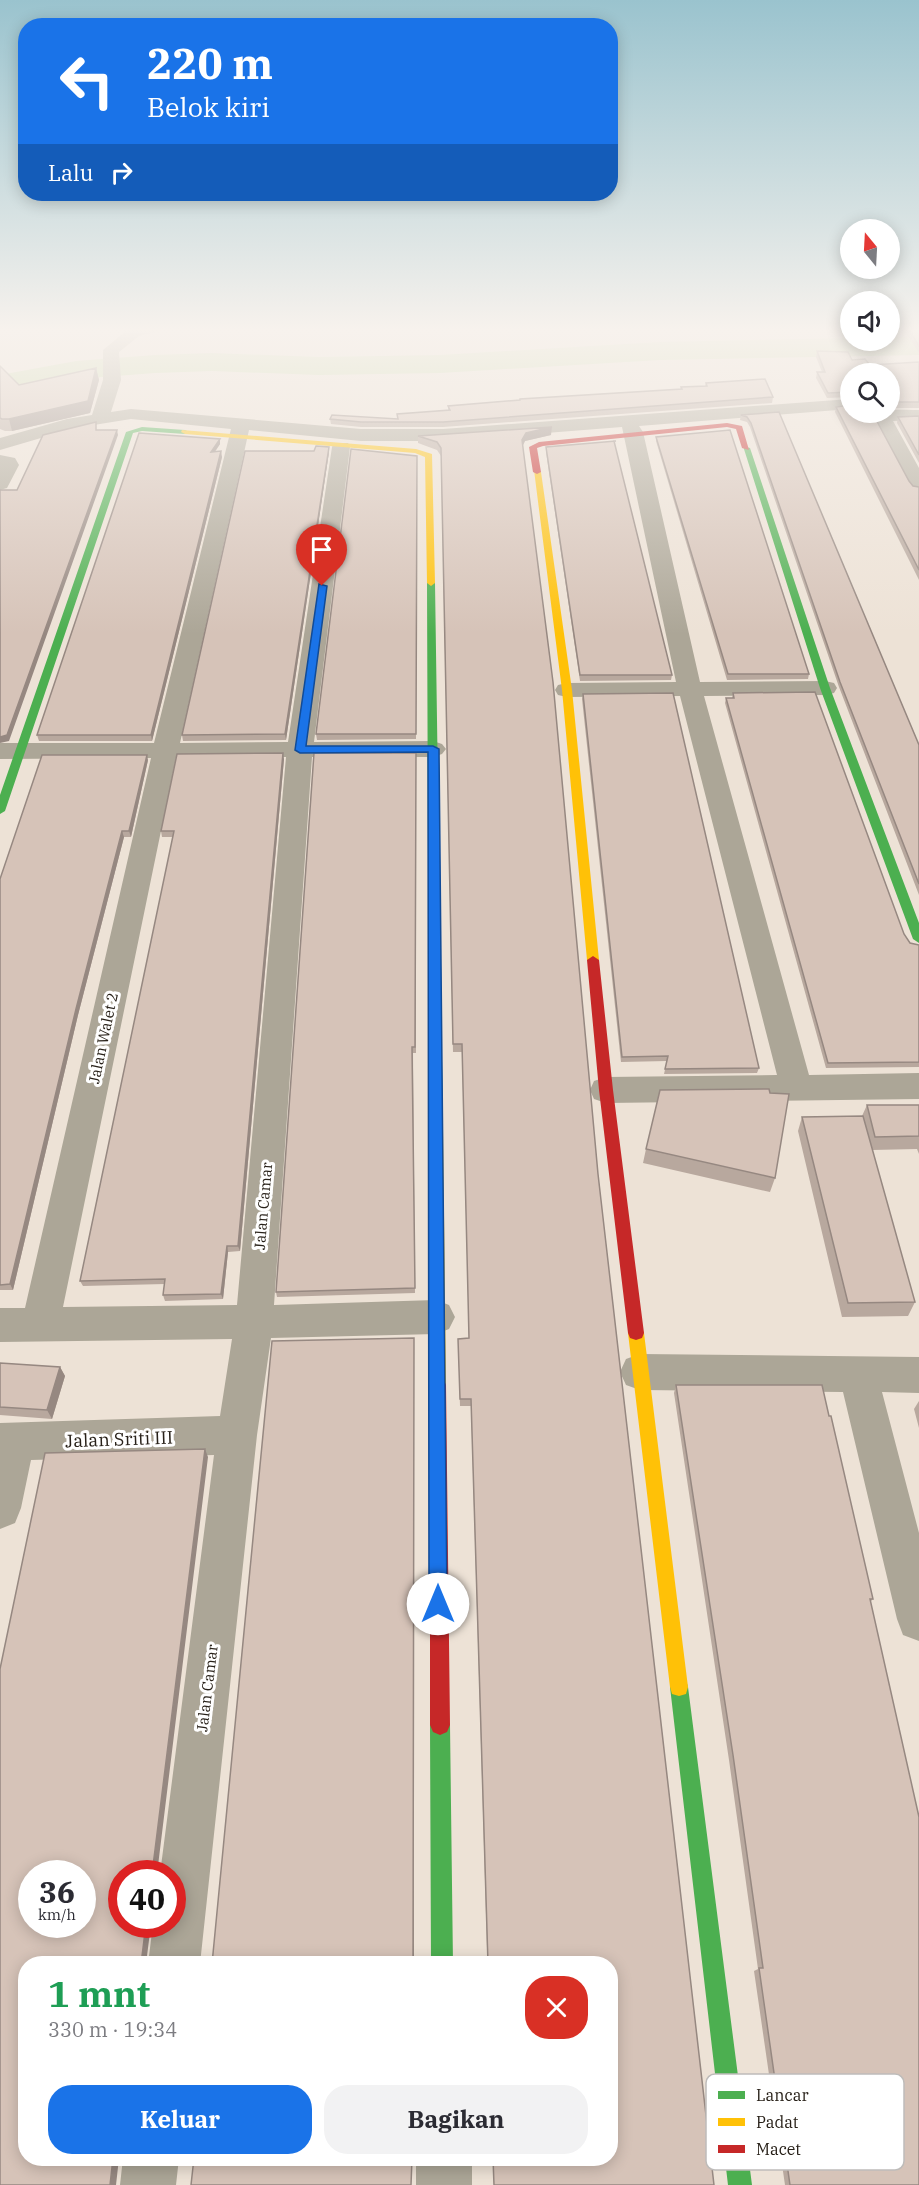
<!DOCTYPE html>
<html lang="id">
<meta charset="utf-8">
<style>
body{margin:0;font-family:"IBM Plex Serif",serif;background:#f2f2f3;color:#2b2b33;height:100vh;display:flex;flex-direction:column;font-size:22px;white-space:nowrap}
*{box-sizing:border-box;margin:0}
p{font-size:20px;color:#7c7c81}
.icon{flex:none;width:33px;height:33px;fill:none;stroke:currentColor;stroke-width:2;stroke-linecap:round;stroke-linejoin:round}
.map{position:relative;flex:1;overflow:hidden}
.side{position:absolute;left:18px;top:1956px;width:600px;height:210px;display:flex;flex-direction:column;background:#fff;border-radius:24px;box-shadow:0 3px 15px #0003}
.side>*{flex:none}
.banner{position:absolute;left:18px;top:18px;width:600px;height:183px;border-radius:24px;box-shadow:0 3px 15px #0003;background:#1a73e8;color:#fff;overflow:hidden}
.needle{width:39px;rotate:342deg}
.tools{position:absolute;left:840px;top:219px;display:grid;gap:12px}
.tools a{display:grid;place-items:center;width:60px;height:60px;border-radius:50%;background:#fff;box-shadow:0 3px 15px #0003;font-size:30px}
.speed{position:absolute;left:18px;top:1860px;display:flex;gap:12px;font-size:30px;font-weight:700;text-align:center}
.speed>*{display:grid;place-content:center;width:78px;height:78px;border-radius:50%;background:#fff;box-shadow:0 3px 15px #0003;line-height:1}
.speed small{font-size:15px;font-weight:400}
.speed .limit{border:9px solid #d22;background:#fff;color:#111}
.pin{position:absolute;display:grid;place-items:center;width:51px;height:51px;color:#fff;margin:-62px -26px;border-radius:50% 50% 50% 0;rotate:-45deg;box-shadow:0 0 6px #0007}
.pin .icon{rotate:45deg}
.me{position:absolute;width:66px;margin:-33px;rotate:0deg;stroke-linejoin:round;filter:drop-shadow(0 0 4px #0008)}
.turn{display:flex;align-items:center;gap:21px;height:126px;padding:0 30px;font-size:27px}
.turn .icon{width:78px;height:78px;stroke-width:2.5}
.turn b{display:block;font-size:42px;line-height:51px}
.then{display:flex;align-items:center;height:57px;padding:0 30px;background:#0003;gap:12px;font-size:22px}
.round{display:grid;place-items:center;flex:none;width:63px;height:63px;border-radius:24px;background:#f2f2f3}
.summary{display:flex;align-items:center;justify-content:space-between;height:102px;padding:0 30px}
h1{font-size:36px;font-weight:700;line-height:45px;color:#1e9e55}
.action{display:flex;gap:12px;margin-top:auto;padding:12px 30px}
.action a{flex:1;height:69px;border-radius:24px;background:#1a73e8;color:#fff;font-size:24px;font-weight:700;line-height:69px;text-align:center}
.action a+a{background:#f2f2f3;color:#2b2b33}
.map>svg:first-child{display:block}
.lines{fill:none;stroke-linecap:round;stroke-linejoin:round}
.river{fill:#c5d9a6;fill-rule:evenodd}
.street{fill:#aca697;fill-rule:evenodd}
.fast{fill:#4caf50;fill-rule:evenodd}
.slow{fill:#ffc107;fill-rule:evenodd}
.jam{fill:#c62828;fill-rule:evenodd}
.wall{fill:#b8a89e}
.shaded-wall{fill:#968881}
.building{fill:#d6c3b8;stroke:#968881;stroke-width:1.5;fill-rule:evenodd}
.route{fill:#1a73e8;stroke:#114b97;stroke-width:1.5}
.labels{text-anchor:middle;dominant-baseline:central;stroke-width:6;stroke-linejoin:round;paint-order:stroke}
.street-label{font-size:15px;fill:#282119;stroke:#fff}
.near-street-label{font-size:18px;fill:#282119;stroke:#fff}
.key{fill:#fff;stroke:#bebcba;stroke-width:1.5}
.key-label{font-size:16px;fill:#282119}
</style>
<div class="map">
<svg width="919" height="2185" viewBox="0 0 919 2185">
<rect width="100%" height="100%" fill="#ede2d6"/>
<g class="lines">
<!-- river -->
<path class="river" d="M 890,337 L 919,337 L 919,355 L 660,360 L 440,373 L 319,375 L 212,371 L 155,373 L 76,379 L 0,395 L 0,375 L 76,361 L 155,355 L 212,353 L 319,357 L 440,355 L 660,342 L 850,338 L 850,340 L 890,340 Z"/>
<!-- street -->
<path class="street" d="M 134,328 L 161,328 L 159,331 L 139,336 L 119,352 L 121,380 L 111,412 L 131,409 L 361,429 L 443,429 L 850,399 L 850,409 L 639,426 L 643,432 L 700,682 L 825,681 L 834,683 L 837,688 L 834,693 L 825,695 L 704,696 L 809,1075 L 919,1073 L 919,1099 L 606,1103 L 594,1099 L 590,1090 L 594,1081 L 606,1077 L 777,1075 L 680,696 L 567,697 L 558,695 L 555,690 L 558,685 L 567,683 L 676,682 L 622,427 L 443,441 L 361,441 L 249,430 L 180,743 L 288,742 L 332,447 L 334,443 L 348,443 L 350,447 L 314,742 L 433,741 L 442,744 L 446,749 L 442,754 L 433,757 L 312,757 L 274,1305 L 436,1300 L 449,1305 L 455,1317 L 449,1329 L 436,1334 L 271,1338 L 257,1435 L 200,1964 L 148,1964 L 153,1924 L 172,1924 L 172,1874 L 160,1874 L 214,1455 L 31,1460 L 21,1508 L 15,1523 L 0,1529 L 0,1423 L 220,1416 L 232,1339 L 0,1342 L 0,1308 L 25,1308 L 151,758 L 0,759 L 0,743 L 154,743 L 231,429 L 131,419 L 75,428 L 0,450 L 0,438 L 67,419 L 92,415 L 103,380 L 103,350 L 127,330 ZM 286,757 L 237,1305 L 63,1307 L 176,758 Z
M 919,410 L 919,420 L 893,421 L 919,468 L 919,492 L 912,490 L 909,486 L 874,419 C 883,407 904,410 919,410 Z
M 0,455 L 15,458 L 19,465 L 7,488 L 0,490 Z
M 640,1354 L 919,1357 L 919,1393 L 882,1392 L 919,1533 L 919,1641 L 903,1635 L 897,1619 L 843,1392 L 640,1390 L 626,1385 L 620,1372 L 626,1359 Z
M 123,2158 L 179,2158 L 176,2185 L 120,2185 Z
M 416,2158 L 472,2158 L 472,2185 L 416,2185 Z"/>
<!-- fast -->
<path class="fast" d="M 142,427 L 185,430 L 189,432 L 185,434 L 142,431 L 133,433 L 5,811 L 0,814 L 0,795 L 126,432 Z
M 743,446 L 750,448 L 830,688 L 919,923 L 919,943 L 913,939 L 820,688 Z
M 431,580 L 435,583 L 443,1129 L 441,1133 L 431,1133 L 429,1129 L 427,583 Z
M 679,1678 L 686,1680 L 688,1687 L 752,2185 L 728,2185 L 670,1687 L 672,1680 Z
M 440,1715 L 447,1718 L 450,1725 L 453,1964 L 431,1964 L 430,1725 L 433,1718 Z"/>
<!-- slow -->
<path class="slow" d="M 182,430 L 416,449 L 432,454 L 435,583 L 431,586 L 427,583 L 425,457 L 415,453 L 185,434 L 181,432 Z
M 534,470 L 541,472 L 572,690 L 599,960 L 593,964 L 587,960 L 562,690 Z
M 436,1124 L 441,1125 L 443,1129 L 446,1385 L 444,1390 L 438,1392 L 432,1390 L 430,1385 L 429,1129 L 431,1125 Z
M 636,1326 L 642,1328 L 644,1333 L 688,1687 L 686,1694 L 679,1696 L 672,1694 L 670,1687 L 628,1333 L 630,1328 Z"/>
<!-- jam -->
<path class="jam" d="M 727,423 L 742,426 L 749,450 L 742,448 L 736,429 L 727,427 L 543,446 L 537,448 L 541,472 L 537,474 L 533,472 L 529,447 L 539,442 Z
M 593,956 L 599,960 L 613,1090 L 644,1333 L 642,1338 L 636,1340 L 630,1338 L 628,1333 L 599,1090 L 587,960 Z
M 438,1378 L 444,1380 L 446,1385 L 450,1725 L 447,1732 L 440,1735 L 433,1732 L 430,1725 L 430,1385 L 432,1380 Z"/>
</g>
<!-- wall -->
<path class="wall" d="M 903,328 L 919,328 L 919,353 Z
M 817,351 L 870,365 L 919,362 L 919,408 L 894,408 L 890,409 L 890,374 L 850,374 L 850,397 L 827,398 L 816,378 L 817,372 L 822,372 L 816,357 Z
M 0,366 L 19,385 L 96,368 L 99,380 L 90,413 L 12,431 L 5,431 L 0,429 Z
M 706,383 L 773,397 L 772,403 L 443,427 L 361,427 L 331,424 L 330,419 L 397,419 L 397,414 L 448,410 L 448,406 L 519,400 L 520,399 L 680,389 L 681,387 L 705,386 Z
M 836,407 L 850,412 L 879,412 L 877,413 L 874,417 L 909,481 L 913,486 L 919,487 L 919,580 L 835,412 Z
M 779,412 L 919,745 L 919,895 L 839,687 L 750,427 L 747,422 L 740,420 L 741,415 Z
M 919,416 L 919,463 L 897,423 L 898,417 Z
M 551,435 L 525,441 L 523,445 L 598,1174 L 714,2185 L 494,2185 L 471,1406 L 460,1406 L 458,1339 L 469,1338 L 462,1052 L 453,1052 L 441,456 L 437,450 L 418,443 L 418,436 Z
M 656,437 L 809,674 L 808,679 L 727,680 L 656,441 Z
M 220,439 L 220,444 L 215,452 L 222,457 L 152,741 L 39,741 L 37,735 Z
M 615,445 L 672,675 L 671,680 L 580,681 L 546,452 L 546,447 Z
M 329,452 L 286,740 L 183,741 L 182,735 Z
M 417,456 L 416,739 L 317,740 L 316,734 Z
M 733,693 L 904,934 L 910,943 L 919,945 L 919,1067 L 826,1068 L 725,703 L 726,698 L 732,698 Z
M 583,694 L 759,1068 L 757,1073 L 664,1074 L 667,1061 L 621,1062 L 582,699 Z
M 416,753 L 416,1053 L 413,1053 L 415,1293 L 277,1297 L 276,1292 Z
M 284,759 L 240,1251 L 228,1252 L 223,1299 L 165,1301 L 163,1295 L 165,1284 L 83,1286 L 80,1281 L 173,837 L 162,837 L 161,831 Z
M 148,760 L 131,837 L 124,837 L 78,1015 L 13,1290 L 0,1290 L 0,879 Z
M 867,1105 L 919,1105 L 919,1154 L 917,1149 L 872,1150 L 915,1302 L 908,1316 L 842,1317 L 798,1131 L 802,1117 L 862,1116 Z
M 646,1149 L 775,1178 L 770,1192 L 643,1163 Z
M 0,1363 L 60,1367 L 65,1376 L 52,1419 L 0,1415 Z
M 676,1385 L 873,1599 L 870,1602 L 919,2185 L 785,2185 L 754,1971 L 758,1969 L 729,1760 L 674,1393 Z
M 919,1401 L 919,1428 L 914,1409 Z"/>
<!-- shaded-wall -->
<path class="shaded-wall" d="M 96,368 L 99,380 L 90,413 L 12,431 L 9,419 Z
M 896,402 L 894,408 L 890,409 L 890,404 Z
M 552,427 L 551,435 L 525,441 L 522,447 L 522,440 L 526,433 Z
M 117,430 L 118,435 L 9,741 L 0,743 L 0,737 Z
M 220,439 L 220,444 L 211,457 L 211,452 Z
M 329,447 L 329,452 L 286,740 L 285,734 Z
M 221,451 L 222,457 L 152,741 L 151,735 Z
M 283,753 L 284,759 L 240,1251 L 238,1246 Z
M 147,755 L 148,760 L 131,837 L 129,831 Z
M 122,831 L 124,837 L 78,1015 L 13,1290 L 10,1284 L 76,1009 Z
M 227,1246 L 228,1252 L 223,1299 L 221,1294 Z
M 414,1338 L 414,1964 L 413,1964 Z
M 60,1367 L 65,1376 L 52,1419 L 47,1410 Z
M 205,1449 L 208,1457 L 157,1874 L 152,1874 Z
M 146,1924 L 151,1924 L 146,1964 L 141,1964 Z
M 113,2158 L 119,2158 L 116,2185 L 110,2185 Z"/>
<!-- building -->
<path class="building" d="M 908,328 L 919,328 L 919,346 Z
M 817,351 L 848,352 L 852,360 L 865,359 L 870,365 L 919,362 L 919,402 L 896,402 L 890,404 L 890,374 L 850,374 L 850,392 L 828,393 L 817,372 L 825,372 Z
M 0,366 L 19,385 L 96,368 L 88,401 L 9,419 L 2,419 L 0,418 Z
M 765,379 L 773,397 L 443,422 L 361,422 L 330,419 L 332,415 L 398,419 L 397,414 L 450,410 L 448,406 L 520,400 L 520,399 L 682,389 L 681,387 L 707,386 L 706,383 Z
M 850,405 L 850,412 L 875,412 L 873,414 L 909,481 L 913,486 L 919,487 L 919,570 L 836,407 Z
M 779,412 L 919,745 L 919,884 L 840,682 L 751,423 L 747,417 L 741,415 Z
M 919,416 L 919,455 L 898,417 Z
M 96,422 L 96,430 L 117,430 L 7,735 L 0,737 L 0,490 L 17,490 L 43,435 Z
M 552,427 L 526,433 L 522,440 L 553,682 L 598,1174 L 714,2185 L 494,2185 L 493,2158 L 610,2158 L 610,1964 L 488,1964 L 471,1399 L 460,1399 L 458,1339 L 469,1338 L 462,1044 L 453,1044 L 441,448 L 437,442 L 418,436 Z
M 730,430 L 809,674 L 728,674 L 656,437 Z
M 139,433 L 220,439 L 211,452 L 221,451 L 151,735 L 37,735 Z
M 614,441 L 672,675 L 580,675 L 546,447 L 616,441 Z
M 316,446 L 329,447 L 285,734 L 182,735 L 245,451 L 314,451 Z
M 351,449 L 417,456 L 416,734 L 316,734 Z
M 815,692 L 904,934 L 910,943 L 919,945 L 919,1062 L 828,1063 L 726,698 L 734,698 L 733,693 Z
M 673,693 L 759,1068 L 665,1069 L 668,1056 L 622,1057 L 583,694 Z
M 283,753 L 238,1246 L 227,1246 L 221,1294 L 163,1295 L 165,1279 L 80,1281 L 174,831 L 161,831 L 177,754 Z
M 314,753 L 416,753 L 415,1047 L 412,1047 L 415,1288 L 276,1292 Z
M 42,755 L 147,755 L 129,831 L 122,831 L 76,1009 L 10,1284 L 0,1285 L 0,879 Z
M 769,1089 L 770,1093 L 789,1094 L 775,1178 L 646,1149 L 660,1090 Z
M 867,1105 L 919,1105 L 919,1136 L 875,1137 Z
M 863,1116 L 915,1302 L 848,1303 L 802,1117 Z
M 414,1338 L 413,1964 L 212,1964 L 272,1341 Z
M 0,1363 L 60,1367 L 47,1410 L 0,1407 Z
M 676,1385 L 822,1385 L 829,1416 L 831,1416 L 873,1599 L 870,1599 L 919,1817 L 919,2185 L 790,2185 L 759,1968 L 763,1968 L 733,1755 Z
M 205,1449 L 152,1874 L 122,1874 L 122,1924 L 146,1924 L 141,1964 L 26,1964 L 26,2158 L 113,2158 L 110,2185 L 0,2185 L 0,1669 L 45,1453 ZM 32,1874 L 82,1874 L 82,1924 L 32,1924 Z
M 194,2158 L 412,2158 L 411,2185 L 191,2185 Z"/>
<!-- sky -->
<linearGradient id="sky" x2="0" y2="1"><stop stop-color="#9ac3ce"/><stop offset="0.52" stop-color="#f7f2ed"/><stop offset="1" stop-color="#f7f2ed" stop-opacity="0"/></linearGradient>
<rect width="919" height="634" fill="url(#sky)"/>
<!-- route -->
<path class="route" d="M 319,584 L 327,586 L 306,746 L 433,746 L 439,749 L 447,1604 L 445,1611 L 438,1613 L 432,1611 L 429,1604 L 428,752 L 300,753 L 295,750 Z"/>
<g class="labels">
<!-- street labels -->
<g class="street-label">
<text transform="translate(103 1038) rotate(-78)">Jalan Walet 2</text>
<text transform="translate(263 1206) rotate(-85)">Jalan Camar</text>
<text transform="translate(207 1688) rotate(-83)">Jalan Camar</text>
</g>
<!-- near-street labels -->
<g class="near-street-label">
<text transform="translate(119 1439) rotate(-2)">Jalan Sriti III</text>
</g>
</g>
<!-- legend -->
<rect x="706" y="2074" width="198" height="96" rx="9" class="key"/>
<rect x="718" y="2091" width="27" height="8" fill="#4caf50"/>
<rect x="718" y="2118" width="27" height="8" fill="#ffc107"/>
<rect x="718" y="2145" width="27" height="8" fill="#c62828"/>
<g class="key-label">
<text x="756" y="2101">Lancar</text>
<text x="756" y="2128">Padat</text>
<text x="756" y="2155">Macet</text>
</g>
</svg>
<div class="tools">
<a><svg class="needle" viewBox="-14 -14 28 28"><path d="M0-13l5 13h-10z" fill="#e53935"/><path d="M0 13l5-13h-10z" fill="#7c7c81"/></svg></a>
<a><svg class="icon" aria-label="sound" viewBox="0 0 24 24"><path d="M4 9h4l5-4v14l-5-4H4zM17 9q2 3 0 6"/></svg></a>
<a><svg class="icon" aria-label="search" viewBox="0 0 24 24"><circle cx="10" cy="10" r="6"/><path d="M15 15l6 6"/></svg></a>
</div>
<div class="speed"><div>36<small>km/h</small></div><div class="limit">40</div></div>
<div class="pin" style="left:322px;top:586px;background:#d93025"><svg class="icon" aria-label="arrive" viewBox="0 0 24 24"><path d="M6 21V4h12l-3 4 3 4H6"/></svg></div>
<svg class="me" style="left:438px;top:1604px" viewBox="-20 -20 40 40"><circle r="19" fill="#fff"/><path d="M0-13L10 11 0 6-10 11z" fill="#1a73e8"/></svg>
<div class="banner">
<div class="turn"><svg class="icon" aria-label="left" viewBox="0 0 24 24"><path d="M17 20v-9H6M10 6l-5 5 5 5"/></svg><div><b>220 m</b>Belok kiri</div></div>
<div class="then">Lalu<svg class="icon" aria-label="right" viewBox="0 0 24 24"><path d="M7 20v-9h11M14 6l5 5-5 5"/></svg></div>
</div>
<section class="side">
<div class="summary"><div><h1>1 mnt</h1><p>330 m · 19:34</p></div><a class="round" style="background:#d93025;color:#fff"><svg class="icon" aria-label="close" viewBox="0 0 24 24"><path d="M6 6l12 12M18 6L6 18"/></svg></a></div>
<div class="action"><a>Keluar</a><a>Bagikan</a></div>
</section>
</div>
